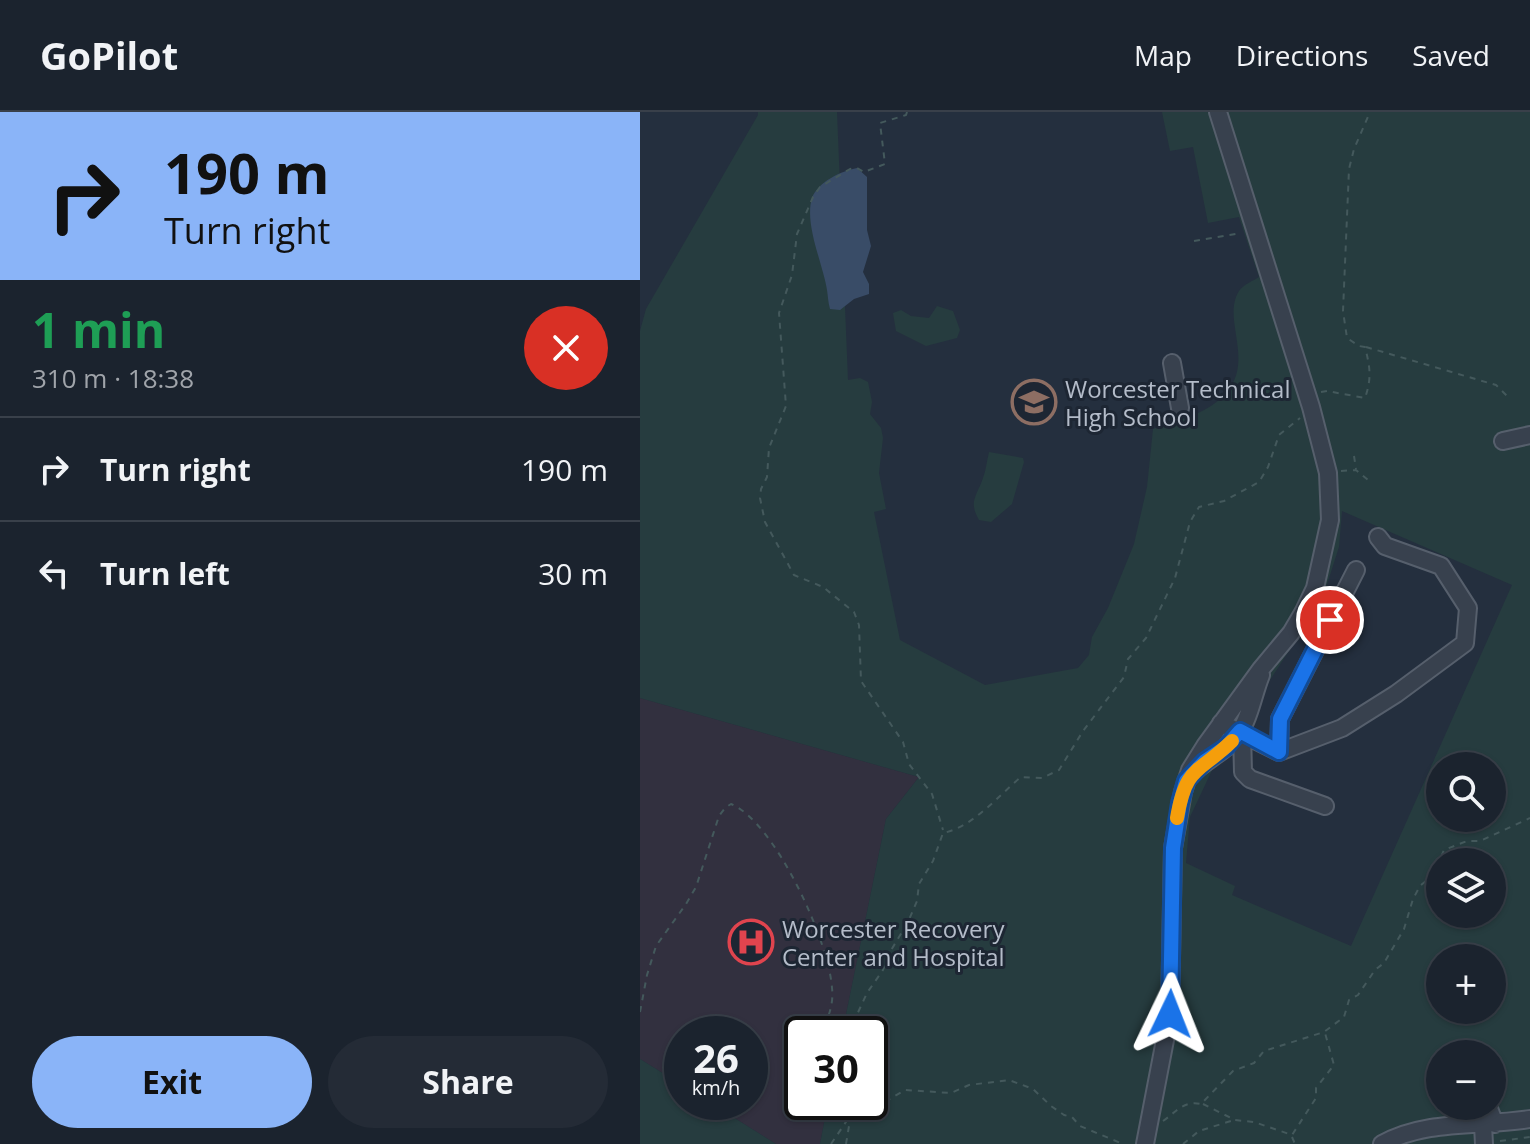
<!DOCTYPE html>
<meta charset="utf-8">
<style>
body{margin:0;font-family:"Open Sans",sans-serif;background:#242b36;color:#f1f3f6;height:100vh;display:flex;flex-direction:column;font-size:30px;white-space:nowrap}
*{box-sizing:border-box;margin:0}
p{font-size:26px;color:#a0a4aa}
.icon{flex:none;width:44px;height:44px;fill:none;stroke:currentColor;stroke-width:2;stroke-linecap:round;stroke-linejoin:round}
.map{position:relative;flex:1;overflow:hidden}
.side{display:flex;flex-direction:column;background:#1b232e;width:640px}
.side>*{flex:none}
.guide{background:#8ab4f8;color:#111;overflow:hidden}
.controls{position:absolute;left:786px;top:640px;display:grid;gap:16px}
.controls a{display:grid;place-items:center;width:80px;height:80px;border-radius:50%;background:#1b232e;box-shadow:0 2px 6px #0004,0 0 0 2px #39404a;font-size:40px}
.speed{position:absolute;left:24px;top:904px;display:flex;gap:16px;font-size:40px;font-weight:700;text-align:center}
.speed>*{display:grid;place-content:center;width:104px;height:104px;border-radius:50%;background:#1b232e;box-shadow:0 2px 6px #0004,0 0 0 2px #39404a;line-height:1}
.speed small{font-size:20px;font-weight:400}
.speed .limit{border:4px solid #111;border-radius:12px;background:#fff;color:#111}
.pin{position:absolute;display:grid;place-items:center;width:68px;height:68px;color:#fff;margin:-34px;border:4px solid #fff;border-radius:50%;box-shadow:0 2px 8px #0007}
.me{position:absolute;width:88px;margin:-44px;rotate:2deg;stroke-linejoin:round;filter:drop-shadow(0 0 6px #0008)}
.turn{display:flex;align-items:center;gap:28px;height:168px;padding:0 32px;font-size:36px}
.turn .icon{width:104px;height:104px;stroke-width:2.5}
.turn b{display:block;font-size:56px;line-height:68px}
.round{display:grid;place-items:center;flex:none;width:84px;height:84px;border-radius:42px;background:#242b36}
.head{display:flex;align-items:center;justify-content:space-between;height:136px;padding:0 32px}
h1{font-size:48px;font-weight:700;line-height:60px;color:#1e9e55}
.primary-button{display:flex;gap:16px;margin-top:auto;padding:16px 32px}
.primary-button a{flex:1;height:92px;border-radius:48px;background:#8ab4f8;color:#111;font-size:32px;font-weight:700;line-height:92px;text-align:center}
.primary-button a+a{background:#242b36;color:#f1f3f6}
ul{padding:0;list-style:none}
li{display:flex;align-items:center;gap:24px;height:104px;padding:0 32px;border-top:2px solid #39404a}
li div{flex:1}
li b{display:block;font-size:30px}
li em{font-style:normal}
header{display:flex;align-items:center;gap:48px;box-sizing:border-box;height:112px;padding:0 40px;background:#1b232e;border-bottom:2px solid #39404a}
header strong{font-size:38px}
nav{display:flex;gap:44px;margin-inline-start:auto;font-size:28px}
main{display:flex;flex:1;min-height:0}
.map>svg:first-child{display:block}
.medical{fill:#32303f}
.green{fill:#263c3f;fill-rule:evenodd}
.water{fill:#394c67}
.lines{fill:none;stroke-linecap:round;stroke-linejoin:round}
.minor-casing{stroke:#565f6c;stroke-width:20}
.path{stroke:#44595c;stroke-width:2;stroke-dasharray:6 6;stroke-linecap:butt}
.minor{stroke:#38414e;stroke-width:16}
.route-casing{stroke:#114b97;stroke-width:20}
.route{stroke:#1a73e8;stroke-width:14}
.slow{stroke:#f59e0b;stroke-width:14}
.labels{text-anchor:middle;dominant-baseline:central;stroke-width:6;stroke-linejoin:round;paint-order:stroke}
.poi-label{font-size:24px;fill:#b4bcc9;stroke:#1d2633;text-anchor:start}
</style>
<header>
<strong>GoPilot</strong>
<nav><a>Map</a><a>Directions</a><a>Saved</a></nav>
</header>
<main>
<section class="side">
<div class="guide">
<div class="turn"><svg class="icon" aria-label="right" viewBox="0 0 24 24"><path d="M7 20v-9h11M14 6l5 5-5 5"/></svg><div><b>190 m</b>Turn right</div></div>
</div>
<div class="head"><div><h1>1 min</h1><p>310 m · 18:38</p></div><a class="round" style="background:#d93025;color:#fff"><svg class="icon" aria-label="close" viewBox="0 0 24 24"><path d="M6 6l12 12M18 6L6 18"/></svg></a></div>
<ul>
<li><svg class="icon" aria-label="right" viewBox="0 0 24 24"><path d="M7 20v-9h11M14 6l5 5-5 5"/></svg><div><b>Turn right</b></div><em>190 m</em></li>
<li><svg class="icon" aria-label="left" viewBox="0 0 24 24"><path d="M17 20v-9H6M10 6l-5 5 5 5"/></svg><div><b>Turn left</b></div><em>30 m</em></li>
</ul>
<div class="primary-button"><a>Exit</a><a>Share</a></div>
</section>
<div class="map">
<svg width="890" height="1032" viewBox="0 0 890 1032">
<rect width="100%" height="100%" fill="#242f3e"/>
<!-- medical -->
<path class="medical" d="M 0,586 L 279,665 L 246,707 L 202,922 L 162,922 L 162,990 L 188,990 L 180,1032 L 136,1032 L 69,990 L 110,990 L 110,922 L 42,922 L 42,973 L 0,947 Z"/>
<!-- green -->
<path class="green" d="M 118,0 L 197,0 L 208,268 L 220,266 L 228,270 L 232,290 L 230,302 L 241,316 L 243,326 L 239,361 L 246,397 L 234,400 L 260,528 L 345,573 L 438,556 L 449,543 L 452,525 L 468,496 L 494,432 L 507,375 L 513,317 C 531,310 555,305 571,294 C 625,258 579,211 599,179 C 604,172 613,169 619,165 L 599,105 L 568,111 L 553,35 L 530,39 L 522,0 L 890,0 L 890,1032 L 180,1032 L 188,990 L 230,990 L 230,922 L 202,922 L 246,707 L 279,665 L 0,586 L 0,219 L 6,197 L 118,3 ZM 702,399 L 872,473 L 711,834 L 592,783 L 595,774 L 546,751 L 550,705 L 574,654 L 682,488 L 699,435 ZM 800,654 L 852,654 L 852,706 L 800,706 ZM 800,750 L 852,750 L 852,802 L 800,802 ZM 800,846 L 852,846 L 852,898 L 800,898 ZM 800,942 L 852,942 L 852,994 L 800,994 Z
M 297,194 L 313,199 L 320,218 L 317,226 L 286,234 L 256,219 L 253,201 L 261,198 L 271,204 L 289,206 Z
M 349,340 L 383,346 L 384,350 L 372,392 L 351,410 L 339,408 C 328,389 337,384 343,366 C 346,358 347,348 349,340 Z
M 0,947 L 42,973 L 42,990 L 69,990 L 136,1032 L 0,1032 Z"/>
<!-- water -->
<path class="water" d="M 217,56 L 227,65 L 227,118 L 231,134 L 223,160 L 229,172 L 229,182 L 214,187 L 200,198 L 190,197 C 188,190 188,184 187,178 C 183,152 164,112 172,86 C 178,70 201,59 217,56 Z"/>
<g class="lines">
<!-- minor casing -->
<g class="minor-casing">
<path id="minor" d="M 532,251 L 540,296
M 863,329 L 890,323
M 581,611 L 639,640 L 702,616 L 756,582 L 825,531 L 828,496 L 801,454 L 745,434 L 738,425
M 602,620 L 603,660 L 610,667 L 685,694
M 639,640 L 640,607 L 716,458
M 555,659 C 566,649 579,642 590,632 C 610,612 611,588 621,563
M 848,994 L 855,1012
M 843,1013 L 844,1032
M 505,1032 L 530,902 L 533,736 L 543,680 L 550,658 L 565,634 L 621,557 L 651,521 L 664,499 L 675,476 L 690,408 L 688,361 L 671,295 L 578,0
M 742,1032 C 787,1007 840,1015 890,1007"/>
</g>
<!-- path -->
<path class="path" d="M 267,0 L 266,3 L 240,11 L 245,52 L 224,60 L 217,56 L 210,57 L 180,75 L 173,85 L 157,122 L 152,163 L 139,201 L 146,294 L 129,336 L 127,365 L 121,377 L 120,386 L 125,410 L 154,463 L 183,475 L 214,500 L 219,513 L 221,569 L 263,630 L 269,652 L 292,682 L 303,718
M 554,129 L 601,121
M 726,235 L 856,273 L 867,284
M 681,280 L 687,279 L 725,286 C 732,266 730,255 725,235 L 719,234 L 707,226 L 703,199 L 709,57 L 714,37 L 730,0
M 714,344 L 716,357
M 701,359 L 716,358 L 728,368
M 0,900 L 7,863 L 16,834 L 46,792 L 56,775 L 79,704 L 85,696 L 91,692 C 135,710 189,829 192,876 C 194,892 188,908 180,922
M 208,922 L 227,881 L 243,858 L 250,840 L 268,810 L 277,789 L 279,772 L 293,749 L 303,721 C 333,715 358,684 381,665 L 402,666 L 419,658 L 443,619 L 484,565 L 488,547 L 506,526 L 535,466 L 550,410 L 559,395 L 584,389 L 619,370 L 628,355 L 639,323 L 660,306
M 563,992 L 595,1008 L 614,1010 L 652,1023 L 676,986 L 676,976 L 694,953 L 685,921
M 523,1009 C 536,1000 544,988 561,992 L 593,959 L 614,951 L 624,939 L 684,920 L 704,905 L 709,888 L 718,883 L 735,858 L 744,851 L 764,817 L 773,787 L 780,774 L 793,763 L 804,738 L 827,729 L 840,729 L 890,706
M 652,1025 L 655,1032
M 860,1029 L 890,1025
M 191,1032 L 210,1004 L 231,998 L 265,978 L 311,981 L 329,973 L 369,968 L 393,977 L 411,994 L 424,1003 L 432,1005 L 440,1014 L 483,1032
M 206,1032 L 210,1008 L 209,990
M 543,1032 L 559,1019 L 594,1008"/>
<!-- minor -->
<use href="#minor" class="minor"/>
</g>
<g class="lines">
<!-- route casing -->
<g class="route-casing">
<path id="route" d="M 530,902 L 533,736 L 540,691 L 546,669 L 565,649 L 586,635 L 600,619 L 639,640 L 640,607 L 690,508"/>
</g>
<!-- route -->
<use href="#route" class="route"/>
<!-- slow -->
<path class="slow" d="M 537,706 C 546,653 558,662 592,629"/>
</g>
<!-- icons -->
<defs>
<g id="school-ring" transform="scale(2.3)"><circle r="9.5" fill="#1d2633" stroke="#8d6e63" stroke-width="1.5"/><path d="M0-5L7-2L0 1L-7-2ZM-4 1L0 2.5L4 1V4Q0 6-4 4Z" fill="#8d6e63"/></g>
<g id="hospital-ring" transform="scale(2.3)"><circle r="9.5" fill="#1d2633" stroke="#e0444e" stroke-width="1.5"/><path d="M-5-5h3v3.5h4V-5h3V5h-3V1.5h-4V5h-3Z" fill="#e0444e"/></g>
</defs>
<g fill-rule="evenodd">
<use href="#school-ring" x="394" y="290"/>
<use href="#hospital-ring" x="111" y="830"/>
</g>
<g class="labels">
<!-- poi labels -->
<g class="poi-label">
<text x="425" y="276">Worcester Technical<tspan x="425" dy="28">High School</tspan></text>
<text x="142" y="816">Worcester Recovery<tspan x="142" dy="28">Center and Hospital</tspan></text>
</g>
</g>
</svg>
<div class="controls">
<a><svg class="icon" aria-label="search" viewBox="0 0 24 24"><circle cx="10" cy="10" r="6"/><path d="M15 15l6 6"/></svg></a>
<a><svg class="icon" aria-label="layers" viewBox="0 0 24 24"><path d="M12 4l9 5-9 5-9-5zM3 14l9 5 9-5"/></svg></a>
<a>+</a>
<a>−</a>
</div>
<div class="speed"><div>26<small>km/h</small></div><div class="limit">30</div></div>
<div class="pin" style="left:690px;top:508px;background:#d93025"><svg class="icon" aria-label="arrive" viewBox="0 0 24 24"><path d="M6 21V4h12l-3 4 3 4H6"/></svg></div>
<svg class="me" style="left:530px;top:902px" viewBox="-20 -20 40 40"><path d="M0-17L14 15 0 8-14 15z" fill="#1a73e8" stroke="#fff" stroke-width="4"/></svg>
</div>
</main>
